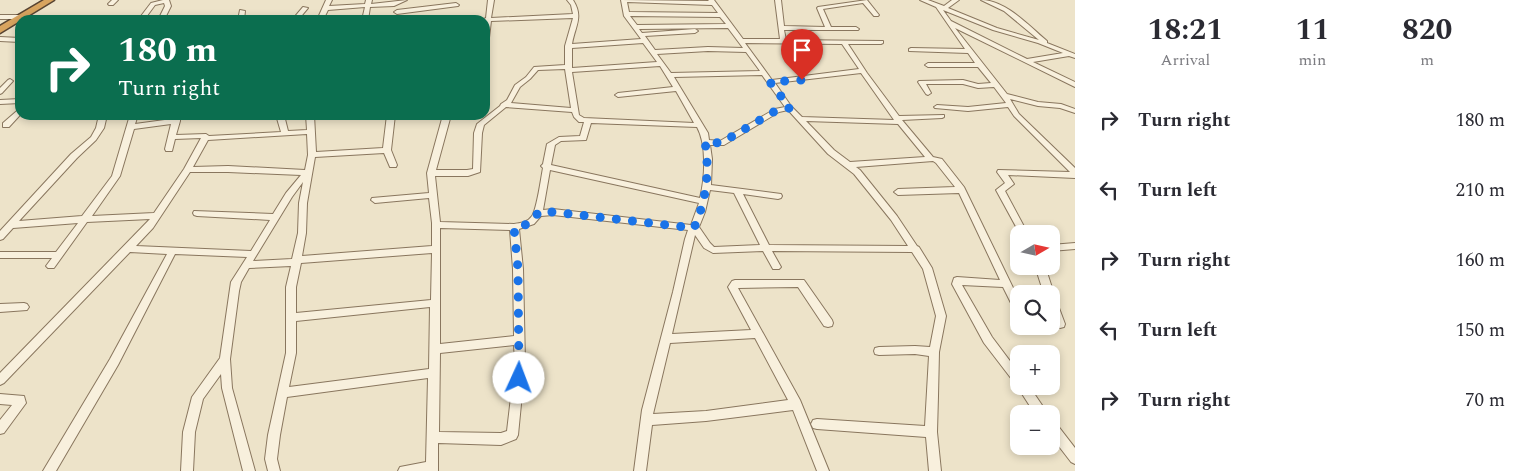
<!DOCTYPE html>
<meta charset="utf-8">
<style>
body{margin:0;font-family:Spectral,serif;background:#f7f7f7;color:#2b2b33;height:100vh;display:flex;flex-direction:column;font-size:19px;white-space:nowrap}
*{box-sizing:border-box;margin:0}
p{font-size:16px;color:#7c7c81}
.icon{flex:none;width:28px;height:28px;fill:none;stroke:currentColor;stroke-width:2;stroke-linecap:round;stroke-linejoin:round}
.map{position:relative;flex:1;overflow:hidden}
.side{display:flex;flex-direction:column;background:#fff;width:450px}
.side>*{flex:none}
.top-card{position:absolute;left:15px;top:15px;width:475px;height:105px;border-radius:15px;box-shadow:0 2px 8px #0003;background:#0b6e4f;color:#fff;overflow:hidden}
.needle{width:32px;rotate:81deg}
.fabs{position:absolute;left:1010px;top:225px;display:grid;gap:10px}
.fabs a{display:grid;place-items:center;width:50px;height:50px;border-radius:10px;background:#fff;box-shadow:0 2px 8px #0003;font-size:25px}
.pin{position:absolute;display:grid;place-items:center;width:42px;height:42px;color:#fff;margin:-51px -21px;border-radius:50% 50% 50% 0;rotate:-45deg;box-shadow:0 0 5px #0007}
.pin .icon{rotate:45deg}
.me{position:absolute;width:55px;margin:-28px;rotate:2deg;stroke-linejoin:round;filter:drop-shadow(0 0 4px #0008)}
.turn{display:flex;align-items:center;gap:18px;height:105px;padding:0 20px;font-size:22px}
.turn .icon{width:65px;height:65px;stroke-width:2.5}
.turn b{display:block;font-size:35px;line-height:42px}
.eta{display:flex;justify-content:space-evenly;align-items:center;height:85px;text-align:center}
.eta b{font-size:30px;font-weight:700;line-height:35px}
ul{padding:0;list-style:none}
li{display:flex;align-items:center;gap:15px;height:70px;padding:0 20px}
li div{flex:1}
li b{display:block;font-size:19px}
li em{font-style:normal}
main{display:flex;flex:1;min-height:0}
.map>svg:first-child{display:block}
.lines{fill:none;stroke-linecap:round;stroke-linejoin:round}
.minor-casing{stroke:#89765e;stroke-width:2}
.highway-casing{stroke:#584432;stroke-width:3}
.minor{fill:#f8f0dd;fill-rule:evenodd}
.highway{fill:#d8a45f;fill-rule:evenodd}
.route{stroke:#1a73e8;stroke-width:9;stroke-dasharray:0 16.2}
</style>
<main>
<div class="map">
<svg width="1075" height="471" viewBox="0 0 1075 471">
<rect width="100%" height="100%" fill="#ede3c9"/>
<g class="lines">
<!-- minor casing -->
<g class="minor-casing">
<path id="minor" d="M 112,0 L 118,0 L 113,5 L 109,5 L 108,4 Z
M 163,0 L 169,0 L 171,6 L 164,20 L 158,20 L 165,6 L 164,3 L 155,5 L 144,20 L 138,20 L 151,3 Z
M 326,0 L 332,0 L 329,6 L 365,4 L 366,0 L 372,0 L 371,4 L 407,0 L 394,6 L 370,7 L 368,20 L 362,20 L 365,7 L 328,10 L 323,20 L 317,20 Z
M 488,0 L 494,0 L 491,18 L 573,14 L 571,5 L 567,0 L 573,0 C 584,17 575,26 572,44 L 641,39 L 624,16 L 621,0 L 709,1 L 708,0 L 714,0 L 743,39 L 780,39 L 775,0 L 781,0 L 784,26 L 825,27 L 817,8 L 818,7 L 867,0 L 879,15 L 878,16 L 874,16 L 863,3 L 823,9 L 831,27 L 856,27 L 859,29 L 858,30 L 784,30 L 786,40 L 883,41 L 883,43 L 881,44 L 848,44 L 867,73 L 899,116 L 944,115 L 944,117 L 942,118 L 902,120 L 933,157 L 942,159 L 964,187 L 1019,300 L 1017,303 L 1014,304 L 1011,303 L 1003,287 L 962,285 L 992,337 L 1019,373 L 1019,386 L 1029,386 L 1048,414 L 1035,414 L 1017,386 L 984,343 L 952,284 L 954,278 L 957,277 L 1000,280 L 959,193 L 898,195 L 894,192 L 898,189 L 955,187 L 936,163 L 933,161 L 856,167 L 860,170 L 897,216 L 917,246 L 919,247 L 932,268 L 946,316 L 939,352 L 938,396 L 937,432 L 941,471 L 929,471 L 926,437 L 817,429 L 813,428 L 811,424 L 813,420 L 817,419 L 925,426 L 929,356 L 915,354 L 879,355 L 875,354 L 874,351 L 875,348 L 879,347 L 915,346 L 930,347 L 936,316 L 923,269 L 912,252 L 772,251 L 781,267 L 779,269 L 773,269 L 763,251 L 713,253 L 704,248 L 695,235 L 672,334 L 751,330 L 728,287 L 732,281 L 735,280 L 804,280 L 832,320 L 833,323 L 832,326 L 828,327 L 824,326 L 798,287 L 738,288 L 800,400 L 829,471 L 817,471 L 793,410 L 706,421 L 652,425 L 646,471 L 634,471 L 642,410 L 673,292 L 685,239 L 688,230 L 553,215 L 541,216 L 534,224 L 519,229 L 523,269 L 525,363 L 518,435 L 516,439 L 501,445 L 438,443 L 438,471 L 398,471 L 400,467 L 426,462 L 428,378 L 287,397 L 280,435 L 277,459 L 280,471 L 268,471 L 265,459 L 268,435 L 286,353 L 286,287 L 291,266 L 249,268 L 241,282 L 239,291 L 230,359 L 232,388 L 255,471 L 243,471 L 222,388 L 221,374 L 203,399 L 195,432 L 193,471 L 181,471 L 183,432 L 192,397 L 220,358 L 231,282 L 247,257 L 175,254 L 118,365 L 56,471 L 43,471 L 110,359 L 167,254 L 130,252 L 4,383 L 0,385 L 0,373 L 150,219 L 87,222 L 54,268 L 48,268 L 46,266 L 52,258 L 0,258 L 0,252 L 56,252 L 78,223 L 13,228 L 3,239 L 0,240 L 0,231 L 71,154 L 91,137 L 96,128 L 99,115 L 107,115 L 104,128 L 96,140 L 77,158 L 19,221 L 82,216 L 112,176 L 130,115 L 138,115 L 135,124 L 172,119 L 172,115 L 180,115 L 180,121 L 176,135 L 206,134 L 209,136 L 281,132 L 276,115 L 284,115 L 288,131 L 307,130 L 306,115 L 314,115 L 316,152 L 383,148 L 387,115 L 395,115 L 391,150 L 397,165 L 396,167 L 390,167 L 384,153 L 315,157 L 307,203 L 306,233 L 302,256 L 432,246 L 432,223 L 429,198 L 375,203 L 371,200 L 372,198 L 429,193 L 427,173 L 443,115 L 451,115 L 436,170 L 467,170 L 473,169 L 474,133 L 477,124 L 500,106 L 501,104 L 507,100 L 515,85 L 526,77 L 534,67 L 565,65 L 565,46 L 573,18 L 491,21 L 488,46 L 485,48 L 485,20 L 482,20 L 486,18 ZM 627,2 L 712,5 L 718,13 L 629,12 ZM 630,16 L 720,17 L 726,24 L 637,25 ZM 728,28 L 743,48 L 708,47 L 655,50 L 645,36 L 695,33 L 698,31 L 695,29 L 642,33 L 639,29 ZM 643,43 L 657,62 L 572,68 L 572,48 ZM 745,43 L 842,44 L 859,69 L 772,80 ZM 708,51 L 746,52 L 760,71 L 671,73 L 657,54 ZM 660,66 L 673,87 L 618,93 L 615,95 L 618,97 L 676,91 L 694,123 L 584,118 L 579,115 L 572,72 ZM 565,69 L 571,108 L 511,103 L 520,87 L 530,79 L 538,70 ZM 861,73 L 894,120 L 802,117 L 791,106 L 775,83 ZM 762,75 L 785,107 L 775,109 L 720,141 L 709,140 L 708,133 L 674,77 ZM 506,107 L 572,112 L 574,117 L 579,122 L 584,122 L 580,136 L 559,137 L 547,144 L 543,164 L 541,166 L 543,168 C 541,178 537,209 532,216 C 528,222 521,223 514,224 L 440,222 L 435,176 L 468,176 L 480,172 L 482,133 L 484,125 ZM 788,110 L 828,154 L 854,174 L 891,220 L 908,246 L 769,245 L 743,194 L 778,199 L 781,198 L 782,196 L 781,194 L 711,185 L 712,159 L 710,145 L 724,145 L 779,112 ZM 806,121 L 898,124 L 925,157 L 850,162 L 834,150 ZM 591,123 L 697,127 C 707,145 705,178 700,198 L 551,165 L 555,145 L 561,141 L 586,140 ZM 171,124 L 165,149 L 166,151 L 172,151 L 175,139 L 201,138 L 184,169 L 154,213 L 92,216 L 120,176 L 134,129 ZM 307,134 L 308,155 L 305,170 L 228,166 L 193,167 L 208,140 ZM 550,170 L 699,203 L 691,225 L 553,209 L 543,210 ZM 190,172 L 228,172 L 301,175 L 286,193 L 273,214 L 194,211 L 193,213 L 194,215 L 197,216 L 270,220 L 251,251 L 136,246 L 153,228 ZM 303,182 L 299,203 L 298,233 L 292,259 L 253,261 L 292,197 ZM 710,190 L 734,193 L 760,245 L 714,247 L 710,243 L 699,227 L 705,212 ZM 440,228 L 510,230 L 513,269 L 514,336 L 440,344 ZM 432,253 L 431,300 L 296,313 L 296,287 L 301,263 ZM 430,307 L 429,369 L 289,387 L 296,353 L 296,321 ZM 755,338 L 788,400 L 706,411 L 653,414 L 670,343 ZM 514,345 L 515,363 L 507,431 L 501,433 L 439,432 L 440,353 Z
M 920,0 L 928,0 L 944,6 L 952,0 L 959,0 L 948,8 L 997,28 L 1039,40 L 1004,11 L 981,0 C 1006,0 1029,26 1047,41 L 1047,43 L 1075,54 L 1075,58 L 1069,56 L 1033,62 L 1075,82 L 1075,87 L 955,28 L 1007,94 L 1038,102 L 1061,104 L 1075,109 L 1075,113 L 1060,108 L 1038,106 L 1010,99 L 1019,114 L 1075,168 L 1075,178 L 1008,175 L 1014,184 L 1005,191 L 1028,234 L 1020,234 L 996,190 L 1005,183 L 997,172 L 998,170 L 1070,172 L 1014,116 L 1008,107 L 968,111 L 935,108 L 934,107 L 937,105 L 968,107 L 1006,103 L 994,87 L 978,88 L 963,84 L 926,84 L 931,93 L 928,95 L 926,94 L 918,82 L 919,81 L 963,80 L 978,84 L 991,83 L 978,67 L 928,67 L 925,65 L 928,63 L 975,63 L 968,53 L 909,51 L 909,49 L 911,48 L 965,49 L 936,7 ZM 943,10 L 993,30 L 1038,43 L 1063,53 L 1027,59 L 951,21 Z
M 456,3 L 459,5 L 458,6 L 397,14 L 394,12 L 397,10 Z
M 303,7 L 308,8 L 298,20 L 292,20 Z
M 240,10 L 245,11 L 244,20 L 238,20 Z
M 0,15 L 22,15 L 25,17 L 22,19 L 0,19 Z
M 0,37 L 20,38 L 20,42 L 0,41 Z
M 10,79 L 13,81 L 2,93 L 0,94 L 0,88 L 8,80 Z
M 20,99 L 20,103 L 0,104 L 0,100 Z
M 20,109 L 20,115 L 9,127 L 3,127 L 3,123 L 18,110 Z
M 1075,243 L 1075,249 L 1051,251 L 1051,245 Z
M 1035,266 L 1045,266 L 1054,294 L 1052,297 L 1056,300 L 1065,324 L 1064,327 L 1060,328 L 1056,327 C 1051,316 1051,306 1051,294 L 1044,294 Z
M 24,303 L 27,304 L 29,307 L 27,310 L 0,312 L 0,304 Z
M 0,394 L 24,396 L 26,403 L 4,433 L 0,434 L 0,420 L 12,405 L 0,404 Z
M 1051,421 L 1055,422 L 1075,448 L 1075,464 L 1071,462 L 1051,436 Z"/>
</g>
<!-- highway casing -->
<g class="highway-casing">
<path id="highway" d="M 44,0 L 54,0 L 0,33 L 0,26 Z"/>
</g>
<!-- minor -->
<use href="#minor" class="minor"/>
<!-- highway -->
<use href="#highway" class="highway"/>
</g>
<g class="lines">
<!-- route -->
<path class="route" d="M 519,378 L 518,269 L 514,228 C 524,226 534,223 538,212 L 553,212 L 694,228 C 706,201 710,172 705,142 L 721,143 L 777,110 L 790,108 L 770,82 L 802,80"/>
</g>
</svg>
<div class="fabs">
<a><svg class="needle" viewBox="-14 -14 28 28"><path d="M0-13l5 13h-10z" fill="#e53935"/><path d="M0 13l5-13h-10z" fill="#7c7c81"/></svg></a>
<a><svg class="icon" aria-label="search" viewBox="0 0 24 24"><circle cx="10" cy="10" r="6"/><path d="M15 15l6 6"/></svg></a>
<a>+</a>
<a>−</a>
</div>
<div class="pin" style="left:802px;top:80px;background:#d93025"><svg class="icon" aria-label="arrive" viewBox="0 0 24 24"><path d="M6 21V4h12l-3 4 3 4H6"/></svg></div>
<svg class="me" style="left:519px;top:378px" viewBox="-20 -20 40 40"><circle r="19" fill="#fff"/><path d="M0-13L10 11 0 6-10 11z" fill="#1a73e8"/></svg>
<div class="top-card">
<div class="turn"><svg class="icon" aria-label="right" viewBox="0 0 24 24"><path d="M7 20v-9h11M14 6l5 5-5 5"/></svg><div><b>180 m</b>Turn right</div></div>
</div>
</div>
<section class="side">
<div class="eta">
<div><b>18:21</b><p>Arrival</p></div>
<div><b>11</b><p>min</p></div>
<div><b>820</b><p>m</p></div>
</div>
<ul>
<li><svg class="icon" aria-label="right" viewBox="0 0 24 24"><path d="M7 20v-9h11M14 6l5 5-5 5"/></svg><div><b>Turn right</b></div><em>180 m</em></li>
<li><svg class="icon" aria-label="left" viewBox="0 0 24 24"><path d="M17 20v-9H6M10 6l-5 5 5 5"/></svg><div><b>Turn left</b></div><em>210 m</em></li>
<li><svg class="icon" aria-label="right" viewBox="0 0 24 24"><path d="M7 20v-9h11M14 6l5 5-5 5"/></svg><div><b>Turn right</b></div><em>160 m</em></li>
<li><svg class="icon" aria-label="left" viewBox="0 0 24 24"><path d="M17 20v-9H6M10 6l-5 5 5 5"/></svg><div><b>Turn left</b></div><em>150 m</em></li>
<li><svg class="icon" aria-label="right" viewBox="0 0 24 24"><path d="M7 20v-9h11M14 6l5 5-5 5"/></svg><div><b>Turn right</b></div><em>70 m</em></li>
</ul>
</section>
</main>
